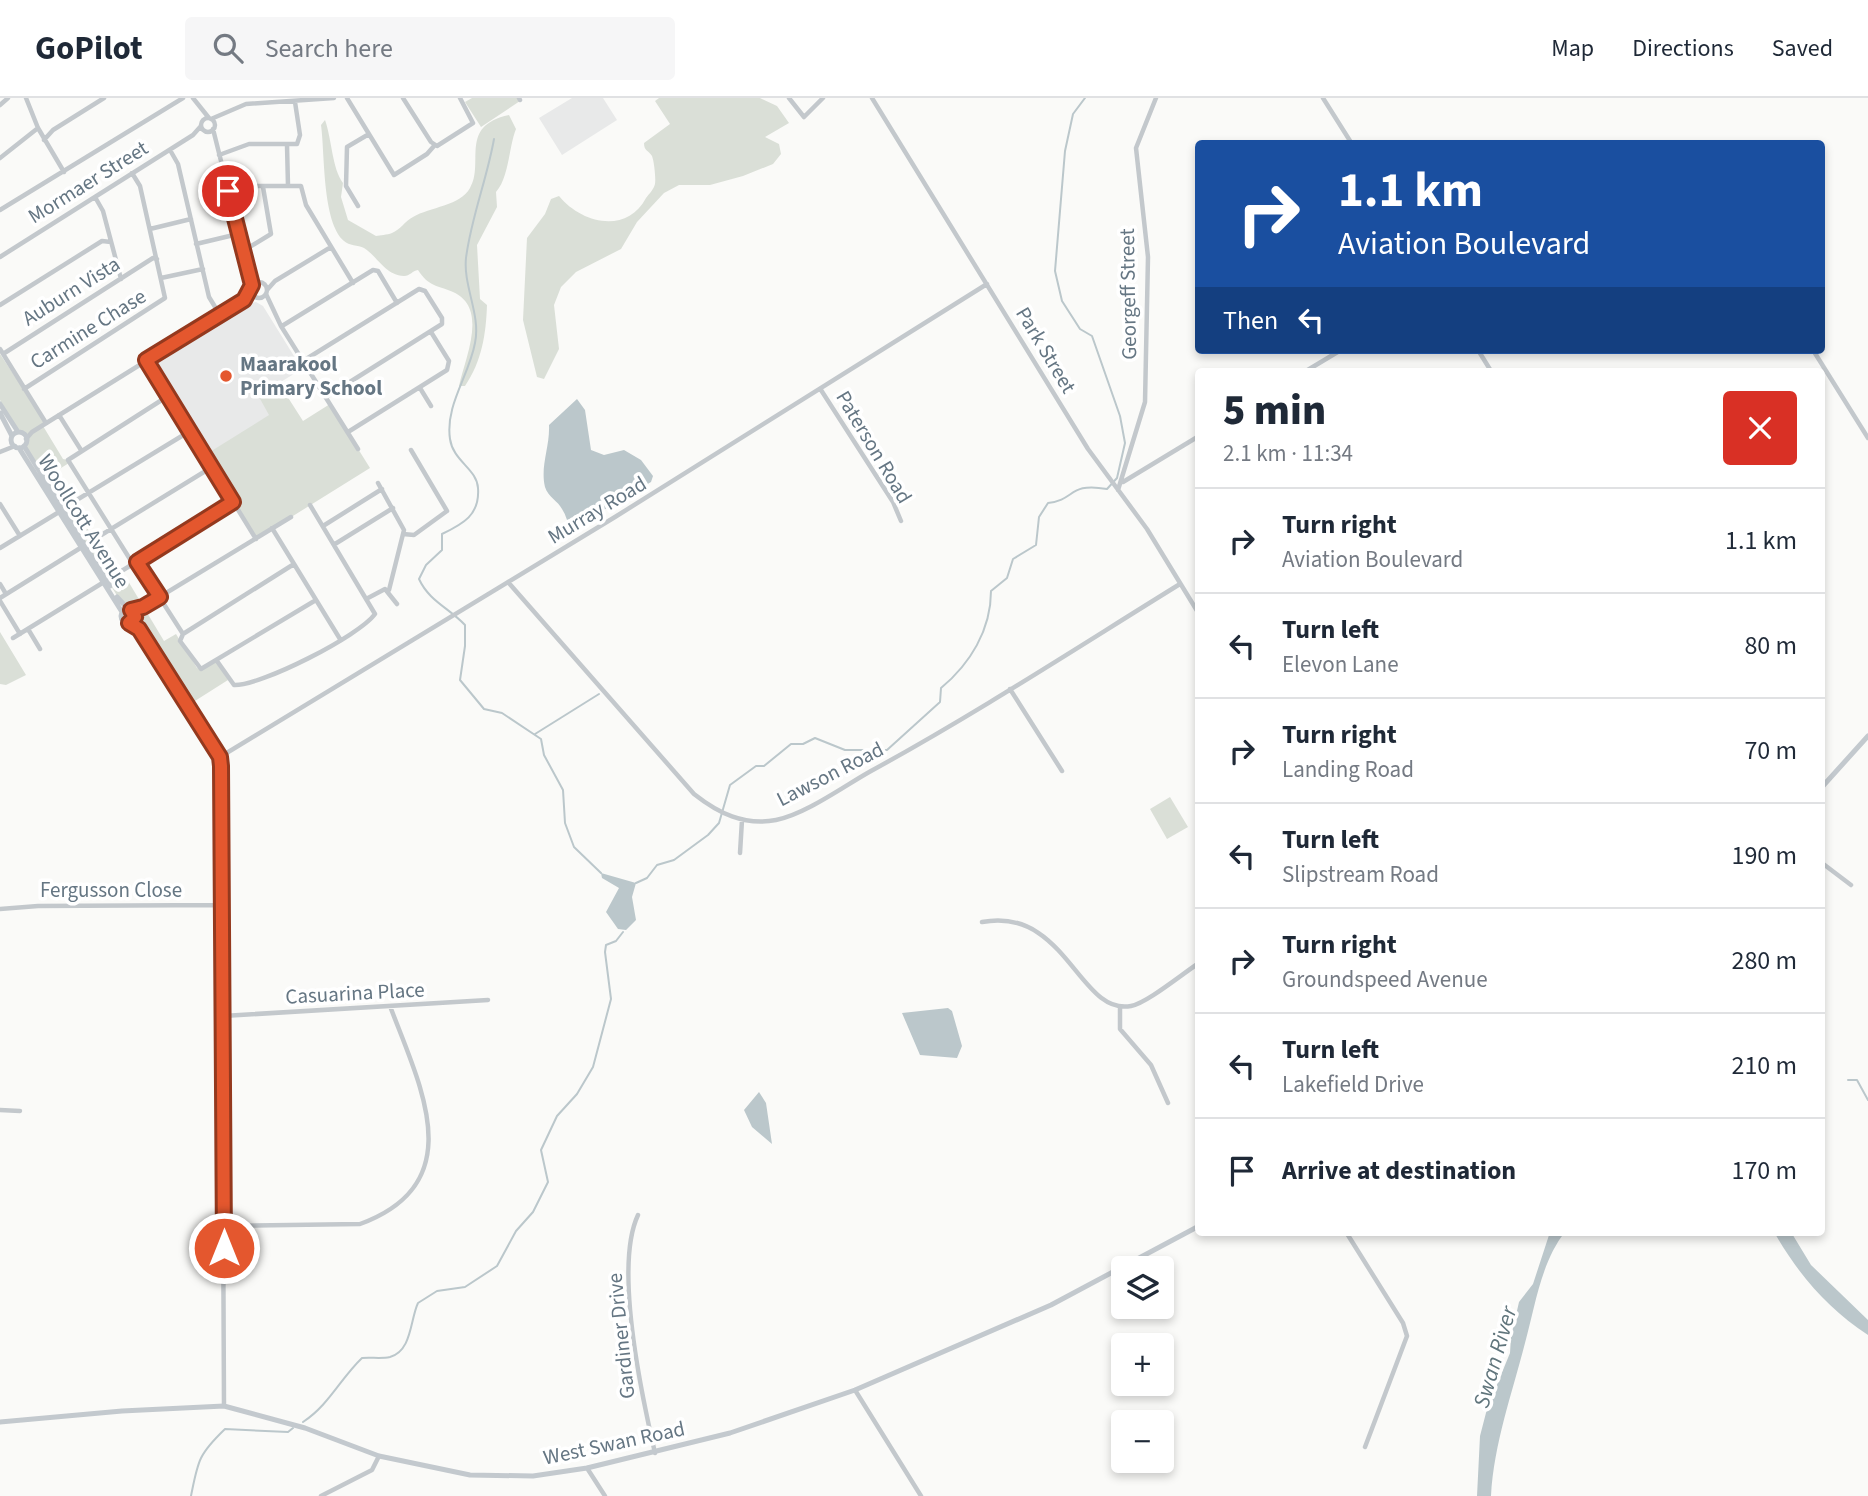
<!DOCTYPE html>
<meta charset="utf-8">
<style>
body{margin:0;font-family:"Source Sans 3",sans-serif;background:#f6f6f7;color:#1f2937;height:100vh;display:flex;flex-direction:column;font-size:26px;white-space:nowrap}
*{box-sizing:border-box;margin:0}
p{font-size:23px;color:#747a83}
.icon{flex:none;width:38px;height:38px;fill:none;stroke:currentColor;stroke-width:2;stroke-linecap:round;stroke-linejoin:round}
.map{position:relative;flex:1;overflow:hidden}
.panel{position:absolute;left:1195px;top:270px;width:630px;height:868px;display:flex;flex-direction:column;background:#fff;border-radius:7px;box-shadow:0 4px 10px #0003}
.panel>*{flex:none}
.hud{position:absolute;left:1195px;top:42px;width:630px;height:214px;border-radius:7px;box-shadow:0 4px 10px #0003;background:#1a4fa0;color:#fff;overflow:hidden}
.fabs{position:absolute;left:1111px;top:1158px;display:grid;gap:14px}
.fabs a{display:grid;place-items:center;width:63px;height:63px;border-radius:7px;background:#fff;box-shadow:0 4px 10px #0003;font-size:35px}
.pin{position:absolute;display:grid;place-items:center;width:60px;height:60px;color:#fff;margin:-30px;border:4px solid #fff;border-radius:50%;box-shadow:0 2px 7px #0007}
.me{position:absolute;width:77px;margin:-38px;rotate:0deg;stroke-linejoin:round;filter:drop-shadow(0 0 5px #0008)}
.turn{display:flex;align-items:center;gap:24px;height:147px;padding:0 28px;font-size:32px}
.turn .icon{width:91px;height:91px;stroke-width:2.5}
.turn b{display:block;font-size:49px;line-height:60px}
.then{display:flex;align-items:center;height:66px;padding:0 28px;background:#0003;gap:14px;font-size:26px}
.round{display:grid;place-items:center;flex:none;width:74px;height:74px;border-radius:7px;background:#f6f6f7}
.headline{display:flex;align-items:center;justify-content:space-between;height:119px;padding:0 28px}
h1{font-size:42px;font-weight:800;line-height:52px}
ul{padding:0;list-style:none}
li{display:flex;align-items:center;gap:21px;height:105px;padding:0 28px;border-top:2px solid #e0e1e3}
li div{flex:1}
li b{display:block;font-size:26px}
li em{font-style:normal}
header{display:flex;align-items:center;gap:42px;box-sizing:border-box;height:98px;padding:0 35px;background:#fff;border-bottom:2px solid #e0e1e3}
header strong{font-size:33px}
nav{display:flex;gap:38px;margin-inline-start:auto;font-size:24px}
.search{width:490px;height:63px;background:#f6f6f7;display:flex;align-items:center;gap:18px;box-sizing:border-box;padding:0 24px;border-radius:7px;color:#747a83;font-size:26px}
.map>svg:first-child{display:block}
.built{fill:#e8e9e9}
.green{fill:#dadfd7}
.water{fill:#bbc7cb}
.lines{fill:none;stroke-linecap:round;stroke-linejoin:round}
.stream{stroke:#bbc7cb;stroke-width:2}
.minor{stroke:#c3c8cc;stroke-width:4.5}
.major{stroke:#c3c9ce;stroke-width:5}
.route-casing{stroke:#94391e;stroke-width:18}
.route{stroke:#e4572e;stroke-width:12}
.poi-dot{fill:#e4572e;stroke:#fff;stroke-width:2.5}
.labels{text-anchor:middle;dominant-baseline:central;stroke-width:7;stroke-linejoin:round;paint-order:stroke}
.street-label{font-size:21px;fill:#657683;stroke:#fff}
.poi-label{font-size:21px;font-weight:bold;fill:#657683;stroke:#fff;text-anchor:start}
.water-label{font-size:23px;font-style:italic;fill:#60757c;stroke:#fff}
</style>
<header>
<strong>GoPilot</strong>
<div class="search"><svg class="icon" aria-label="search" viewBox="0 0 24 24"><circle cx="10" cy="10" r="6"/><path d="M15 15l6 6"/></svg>Search here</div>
<nav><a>Map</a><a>Directions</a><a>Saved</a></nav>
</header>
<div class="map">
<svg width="1868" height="1398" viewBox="0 0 1868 1398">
<rect width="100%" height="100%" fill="#fafaf8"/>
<!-- built -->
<path class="built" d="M 572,0 L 603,0 L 617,22 L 562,57 L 539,20 Z
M 256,204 L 263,208 L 302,271 L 279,285 L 290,304 L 209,357 L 155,266 L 246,206 Z"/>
<!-- green -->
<path class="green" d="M 472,0 L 518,0 L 520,3 L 481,29 L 465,4 Z
M 659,0 L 760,0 L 777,8 L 789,25 L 765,39 L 779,46 L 781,56 L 773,66 L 743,78 L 710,87 L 679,87 L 664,95 L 637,124 L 621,151 L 576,174 L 561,189 L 554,207 L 559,251 L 544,281 L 537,279 L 523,222 L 527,140 L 545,116 L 551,101 L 559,98 C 582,126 627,136 646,100 C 649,96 654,91 655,86 C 656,80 654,63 652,58 C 648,52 644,53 644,45 L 670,26 L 655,3 Z
M 509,17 L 516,31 C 509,48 509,80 496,94 L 497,109 L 477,147 L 480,201 L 487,207 C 486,236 482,263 465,288 L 459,288 C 465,260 489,210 453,194 C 437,187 429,189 418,172 C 412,173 410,178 404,178 C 385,177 378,159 364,150 C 358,147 349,148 344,143 C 322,124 325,56 321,27 L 325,22 C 332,42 332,70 343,85 L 341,99 L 348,122 L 376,138 C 380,137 387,137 392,135 C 400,132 405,123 413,119 C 430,109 460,108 470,90 C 485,65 458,28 509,17 Z
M 0,256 L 46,325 L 43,328 L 63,361 L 68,362 L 69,365 L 53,375 L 116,476 L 122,473 L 164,543 L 176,536 L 197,570 L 201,571 L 217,563 L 228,582 L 187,608 L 139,531 L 134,515 L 121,504 L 27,353 L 26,340 L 18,334 L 0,302 Z
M 280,287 L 303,323 L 330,306 L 370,370 L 256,441 L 205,357 L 269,317 L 259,299 Z
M 0,534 L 26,577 L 6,587 L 0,586 Z
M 1170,699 L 1188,729 L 1167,741 L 1150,711 Z"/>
<!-- water -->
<path class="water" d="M 577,301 L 585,312 L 591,352 L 604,357 L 624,352 L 641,362 L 653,378 L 651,384 L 570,432 C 568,425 566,417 562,411 C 558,403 548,399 545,389 C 540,368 550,349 549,327 Z
M 601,775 L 636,785 L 632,799 L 636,822 L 626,832 L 618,831 L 606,814 L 619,790 L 602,780 Z
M 948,910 L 952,913 L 962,948 L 957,960 L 920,957 L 902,915 Z
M 759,994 L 766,1005 L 772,1046 L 752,1029 L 744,1012 Z
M 1550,1134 L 1565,1134 C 1541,1164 1535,1209 1525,1245 C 1512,1296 1494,1345 1491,1398 L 1477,1398 L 1480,1338 L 1487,1311 L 1510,1255 L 1511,1239 L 1519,1204 L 1533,1186 Z
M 1774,1134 L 1791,1134 L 1811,1167 L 1868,1222 L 1868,1237 C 1827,1210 1798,1176 1774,1134 Z"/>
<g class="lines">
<!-- stream -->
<path class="stream" d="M 494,41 C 487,81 471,120 466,160 C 463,188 481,217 475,245 C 469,278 445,307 450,341 C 453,363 477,371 478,390 C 480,417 463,426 442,436 L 442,452 L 426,467 L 419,481 C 429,503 449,510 465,527 L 465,548 L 460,582 L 484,611 L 502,615 L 541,641 L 544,657 L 563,692 L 565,725 L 574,749 L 601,775
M 535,636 L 599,596
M 636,785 L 647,780 L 657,767 L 674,762 L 708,737 L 719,725 L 730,687 L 756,668 L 764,668 L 791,646 L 803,646 L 815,640 L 845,652 L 887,652 L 940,604 L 941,590 C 970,566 991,532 991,493 L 1007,480 L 1013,461 L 1036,447 L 1039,419 L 1048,405 C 1076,402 1068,384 1107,391 L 1117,380 L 1125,345 L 1120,318 L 1092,238 L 1080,231 L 1062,203 L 1055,173 L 1065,53 L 1073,16 L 1085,0
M 1848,982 L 1857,982 L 1868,1002
M 303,1324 C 329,1307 340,1281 362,1260 C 371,1259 381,1261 390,1259 C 412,1253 410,1222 418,1205 L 437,1193 L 465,1189 L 497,1168 L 516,1133 L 533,1114 L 548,1084 L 541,1052 L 557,1018 L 577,996 L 593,969 L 611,901 L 605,854 L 606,847 L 616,843 L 623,834
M 191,1398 C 198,1363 198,1357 225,1331 L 288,1334 L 293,1330"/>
<!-- minor -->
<path class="minor" d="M 26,0 L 38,30 L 64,74
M 193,0 L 209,20
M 347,0 L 394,77 L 427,56 L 434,48
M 403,0 L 431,44 L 437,48 L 473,25 L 460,0
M 519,0 L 520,2
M 789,0 L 804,19 L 823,0
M 872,0 L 1088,351 L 1147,431 L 1199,516
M 1323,0 L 1352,46
M 0,7 L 8,0
M201 27a7 7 0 1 1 14 0a7 7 0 1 1-14 0Z
M 211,21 L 246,6 L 334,0
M 213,31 L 252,187
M 44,42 L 53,32 L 104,0
M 287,47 L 288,88
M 170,52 L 178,66 L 209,199 L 220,217
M 219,57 L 249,46 L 297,46 L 300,37 L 295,4
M 0,60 L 38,30
M 228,94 L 254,88 L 301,88 L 306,107 L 353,185
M 95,99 L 103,113 L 121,181
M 358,108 L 346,88 L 347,49 L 369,36
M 0,112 L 183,0
M 150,131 L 191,121
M 196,146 L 238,136
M 243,153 L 271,136 L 263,89
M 0,159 L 193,37 L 201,28
M 161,180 L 203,171
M251 192a8 8 0 1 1 16 0a8 8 0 1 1-16 0Z
M 267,192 L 275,183 L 331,149
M 266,196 L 281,228 L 358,351
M 0,207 L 102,143 L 111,144
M 282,228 L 373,172 L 378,173 L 397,205
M 0,251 L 46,325
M 1478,252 L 1491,273
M 1813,252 L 1868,340
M 3,256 L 153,160 L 157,161
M 146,262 L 256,441
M 303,263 L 419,191 L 425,193 L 442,220 L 442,226 L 326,299
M 1306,273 L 1341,252
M 420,290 L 431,308
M 24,291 L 165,200 L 140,88 L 132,75
M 821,292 L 893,404 L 901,423
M 59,317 L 81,352
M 348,334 L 447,272 L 449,263 L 431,234
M 26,341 L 32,334 L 244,202 L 255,199
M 0,354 L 15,348
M 1123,384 L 1199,338
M 378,385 L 404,432 L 389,492
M 1118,392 L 1145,304 L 1148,159 L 1136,50 L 1156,0
M 0,406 L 20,438
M 62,411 L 190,333
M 323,428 L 382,391
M 272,430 L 340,541
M 403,436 L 414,437 L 447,413 L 411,352
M 335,446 L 393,410
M 85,447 L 212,369
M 0,450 L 59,414
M 137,464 L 183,536
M 133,466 L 68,362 L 168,298
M 294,466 L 183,536 L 180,543 L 201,571 L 316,502
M 107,482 L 233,404
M 508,484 L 694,696 C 718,715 744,728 776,722 C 806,716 844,688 871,673 C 977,615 1078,549 1180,486
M 0,486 L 6,496
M 0,500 L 82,449
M 368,500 L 385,491 L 397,506
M 0,503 L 20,536
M 131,512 L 142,509
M 135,519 L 143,509 L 291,419
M 134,521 L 220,659 L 221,668 L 224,1308
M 28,531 L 40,551
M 13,540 L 104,484
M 217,563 L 234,587 C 261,588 359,538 375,516 L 310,407
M 1010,591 L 1062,673
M 220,659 L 615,419 L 987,186
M 740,755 L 742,722
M 1822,765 L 1851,787
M 0,811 L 38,808 L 222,807
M 982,824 C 1066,808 1079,918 1131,908 C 1147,905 1182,876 1199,865
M 1120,910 L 1120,931 L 1151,967 L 1168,1005
M 223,918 L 488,902
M 0,1012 L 20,1013
M 638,1117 C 614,1168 642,1299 655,1355
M 224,1128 L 360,1126 C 472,1085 420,988 390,908
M 1346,1134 L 1403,1225 L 1407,1238 L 1365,1349
M 855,1292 L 921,1398
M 587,1370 L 605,1398
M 321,1398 L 372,1372 L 379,1358"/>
<!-- major -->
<path class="major" d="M 0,306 L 18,334
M 0,315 L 12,338
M11 342a8 8 0 1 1 16 0a8 8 0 1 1-16 0Z
M 24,348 L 110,488
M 19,350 L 122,514
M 117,499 L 128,511
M121 518a7 7 0 1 1 14 0a7 7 0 1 1-14 0Z
M 1822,689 L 1868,638
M 0,1324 L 122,1313 L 224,1308 L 305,1330 L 379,1358 L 470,1377 L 533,1378 L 587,1370 L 730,1335 L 855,1292 L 1051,1207 L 1199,1128"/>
</g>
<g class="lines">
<!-- route casing -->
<g class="route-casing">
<path id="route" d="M 224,1150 L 221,668 L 220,659 L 139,531 L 129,525 L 135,519 L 131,512 L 143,509 L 160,499 L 137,464 L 233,404 L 146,262 L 244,202 L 252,187 L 228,93"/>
</g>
<!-- route -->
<use href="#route" class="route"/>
</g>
<!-- markers -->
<circle class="poi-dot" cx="226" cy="278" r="7"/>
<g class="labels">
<!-- street labels -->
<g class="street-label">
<text transform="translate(88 84) rotate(-32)">Mormaer Street</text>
<text transform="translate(71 193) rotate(-32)">Auburn Vista</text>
<text transform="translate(1128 196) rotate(-91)">Georgeff Street</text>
<text transform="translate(88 231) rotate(-32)">Carmine Chase</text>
<text transform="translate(1046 252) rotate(59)">Park Street</text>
<text transform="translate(874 349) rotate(59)">Paterson Road</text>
<text transform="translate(597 412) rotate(-31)">Murray Road</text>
<text transform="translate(84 423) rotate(58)">Woollcott Avenue</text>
<text transform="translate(830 676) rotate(-27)">Lawson Road</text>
<text x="111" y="792">Fergusson Close</text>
<text transform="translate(355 895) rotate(-3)">Casuarina Place</text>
<text transform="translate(621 1238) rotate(-96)">Gardiner Drive</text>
<text transform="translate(614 1345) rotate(-12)">West Swan Road</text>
</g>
<!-- poi labels -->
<g class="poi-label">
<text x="240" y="266">Maarakool<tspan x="240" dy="24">Primary School</tspan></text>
</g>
<!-- water labels -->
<g class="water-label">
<text transform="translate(1495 1259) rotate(-74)">Swan River</text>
</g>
</g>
</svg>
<div class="fabs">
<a><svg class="icon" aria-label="layers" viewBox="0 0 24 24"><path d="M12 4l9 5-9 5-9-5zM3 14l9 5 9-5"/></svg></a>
<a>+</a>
<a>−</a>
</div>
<div class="pin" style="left:228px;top:93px;background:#d93025"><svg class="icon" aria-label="arrive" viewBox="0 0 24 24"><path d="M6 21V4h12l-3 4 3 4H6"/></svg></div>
<svg class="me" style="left:224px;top:1150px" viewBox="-20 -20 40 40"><circle r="17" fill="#e4572e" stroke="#fff" stroke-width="3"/><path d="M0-11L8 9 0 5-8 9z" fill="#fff"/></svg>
<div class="hud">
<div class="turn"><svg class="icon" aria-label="right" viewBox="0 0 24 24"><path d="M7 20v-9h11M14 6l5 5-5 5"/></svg><div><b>1.1 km</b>Aviation Boulevard</div></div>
<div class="then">Then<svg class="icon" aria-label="left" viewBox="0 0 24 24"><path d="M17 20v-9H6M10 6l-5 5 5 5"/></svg></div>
</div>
<section class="panel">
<div class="headline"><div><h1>5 min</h1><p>2.1 km · 11:34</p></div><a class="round" style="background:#d93025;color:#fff"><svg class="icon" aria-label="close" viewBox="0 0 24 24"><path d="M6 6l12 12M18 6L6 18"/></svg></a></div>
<ul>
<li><svg class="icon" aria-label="right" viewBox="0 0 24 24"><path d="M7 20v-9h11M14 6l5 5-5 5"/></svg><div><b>Turn right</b><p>Aviation Boulevard</p></div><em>1.1 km</em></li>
<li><svg class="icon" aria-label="left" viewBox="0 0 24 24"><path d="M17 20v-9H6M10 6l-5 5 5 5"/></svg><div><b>Turn left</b><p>Elevon Lane</p></div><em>80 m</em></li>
<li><svg class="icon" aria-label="right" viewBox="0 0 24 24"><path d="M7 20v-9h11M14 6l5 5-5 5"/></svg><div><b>Turn right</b><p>Landing Road</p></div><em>70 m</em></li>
<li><svg class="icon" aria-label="left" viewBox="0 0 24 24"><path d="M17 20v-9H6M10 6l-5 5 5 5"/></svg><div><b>Turn left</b><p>Slipstream Road</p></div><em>190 m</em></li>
<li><svg class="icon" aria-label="right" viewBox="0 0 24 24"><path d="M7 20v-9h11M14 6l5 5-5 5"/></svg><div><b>Turn right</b><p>Groundspeed Avenue</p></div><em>280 m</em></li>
<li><svg class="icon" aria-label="left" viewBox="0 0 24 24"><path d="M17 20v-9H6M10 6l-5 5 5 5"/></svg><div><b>Turn left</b><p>Lakefield Drive</p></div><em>210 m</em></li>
<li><svg class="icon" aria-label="arrive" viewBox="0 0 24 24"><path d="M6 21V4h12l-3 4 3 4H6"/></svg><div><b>Arrive at destination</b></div><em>170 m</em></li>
</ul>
</section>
</div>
